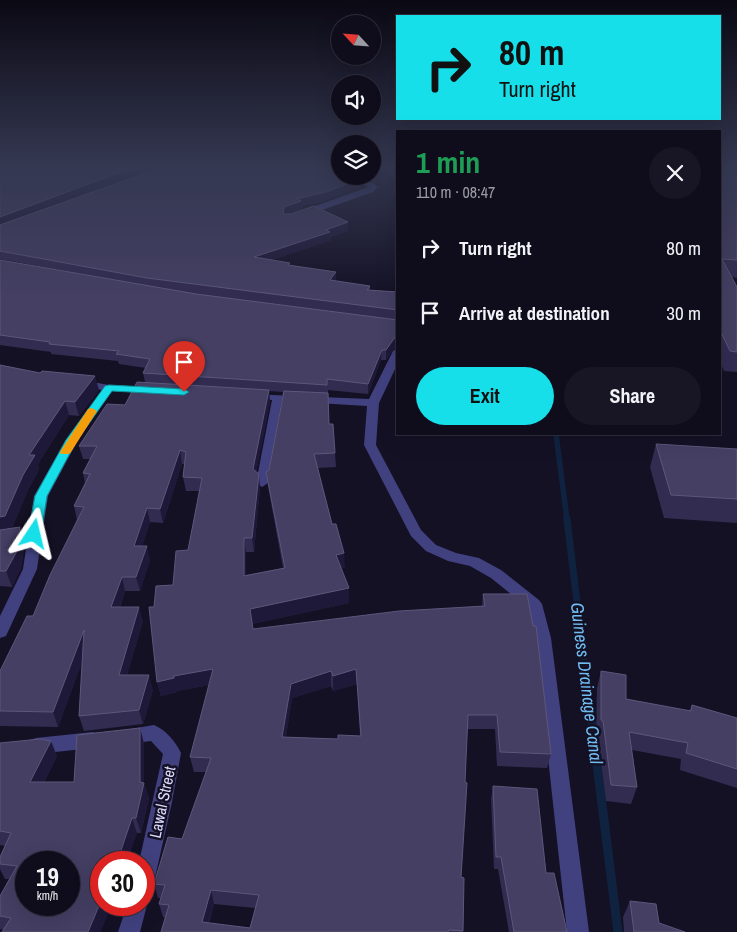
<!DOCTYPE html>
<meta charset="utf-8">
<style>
body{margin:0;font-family:"Archivo Narrow",sans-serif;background:#181625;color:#f1f3f6;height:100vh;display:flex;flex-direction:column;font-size:19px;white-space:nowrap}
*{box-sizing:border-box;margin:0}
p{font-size:16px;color:#9b9ca3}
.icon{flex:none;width:28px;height:28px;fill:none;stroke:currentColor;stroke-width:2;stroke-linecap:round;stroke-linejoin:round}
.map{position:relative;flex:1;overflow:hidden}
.side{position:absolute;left:396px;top:130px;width:325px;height:305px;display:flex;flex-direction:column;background:#0f0d1c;border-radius:0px;box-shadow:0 5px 20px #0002,0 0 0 1px #2f2d3b}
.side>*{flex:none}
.banner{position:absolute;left:396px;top:15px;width:325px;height:105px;border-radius:0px;box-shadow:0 5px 20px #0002,0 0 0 1px #2f2d3b;background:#16dfea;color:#111;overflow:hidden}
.needle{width:32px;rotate:296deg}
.buttons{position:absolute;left:331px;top:15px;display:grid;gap:10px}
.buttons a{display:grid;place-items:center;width:50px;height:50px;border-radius:50%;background:#0f0d1c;box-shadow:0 5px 20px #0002,0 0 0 1px #2f2d3b;font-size:25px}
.speed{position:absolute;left:15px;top:851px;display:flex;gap:10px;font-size:25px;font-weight:700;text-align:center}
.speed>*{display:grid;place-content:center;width:65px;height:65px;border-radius:50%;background:#0f0d1c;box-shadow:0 5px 20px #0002,0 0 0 1px #2f2d3b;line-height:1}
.speed small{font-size:12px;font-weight:400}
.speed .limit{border:8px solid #d22;background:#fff;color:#111}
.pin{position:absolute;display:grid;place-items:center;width:42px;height:42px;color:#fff;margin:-51px -21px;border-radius:50% 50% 50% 0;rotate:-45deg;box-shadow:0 0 5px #0007}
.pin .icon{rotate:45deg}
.me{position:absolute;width:55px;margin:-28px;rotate:10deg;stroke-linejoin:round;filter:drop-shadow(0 0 4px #0008)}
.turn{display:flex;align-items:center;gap:18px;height:105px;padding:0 20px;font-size:22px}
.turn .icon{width:65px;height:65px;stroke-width:2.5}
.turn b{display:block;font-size:35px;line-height:42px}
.round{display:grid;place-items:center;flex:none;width:52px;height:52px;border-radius:26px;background:#181625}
.overview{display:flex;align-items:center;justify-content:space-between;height:85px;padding:0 20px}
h1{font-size:30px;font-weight:700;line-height:38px;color:#1e9e55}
.action{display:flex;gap:10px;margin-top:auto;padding:10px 20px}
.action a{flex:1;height:58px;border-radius:30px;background:#16dfea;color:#111;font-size:20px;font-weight:700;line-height:58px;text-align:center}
.action a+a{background:#181625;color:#f1f3f6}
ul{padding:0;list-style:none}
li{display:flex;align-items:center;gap:15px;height:65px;padding:0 20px}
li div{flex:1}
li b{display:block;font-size:19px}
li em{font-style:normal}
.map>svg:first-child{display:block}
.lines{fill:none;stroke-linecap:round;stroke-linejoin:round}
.stream-far2{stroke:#0f2340;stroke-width:5.5}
.stream-far1{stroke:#0f2340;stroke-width:7}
.stream{stroke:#0f2340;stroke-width:9}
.minor{fill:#414180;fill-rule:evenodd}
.wall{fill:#322c51;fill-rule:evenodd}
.shaded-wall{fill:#1e1938}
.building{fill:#443f63;stroke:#5c577b;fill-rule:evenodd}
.route{fill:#16dfea;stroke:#0e9198}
.slow{fill:#f59e0b}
.labels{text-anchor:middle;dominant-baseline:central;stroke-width:5;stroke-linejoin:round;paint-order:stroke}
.near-street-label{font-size:16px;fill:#dbd9fc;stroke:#141125}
.near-water-label{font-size:18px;font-style:italic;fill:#70bcf2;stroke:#141125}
</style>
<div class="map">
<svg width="737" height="932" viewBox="0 0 737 932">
<rect width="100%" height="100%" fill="#141125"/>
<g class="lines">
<!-- stream-far2 -->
<path class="stream-far2" d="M 556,434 L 567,520"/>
<!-- stream-far1 -->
<path class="stream-far1" d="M 567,519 L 589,703"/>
<!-- stream -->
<path class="stream" d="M 589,701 L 618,932"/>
<!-- minor -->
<path class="minor" d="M 343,176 C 356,176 368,178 378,187 L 373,192 L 305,216 L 299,216 L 299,212 L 369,187 Z
M 398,348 L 398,363 L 379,403 L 376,445 L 421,530 L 436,545 L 456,553 L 479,558 L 501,570 L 539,600 L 542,604 L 551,638 L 589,932 L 567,932 L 535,638 L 527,607 L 491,578 L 470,566 L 448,561 L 426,551 L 411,536 L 364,445 L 367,406 L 283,401 L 268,483 L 262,487 L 256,483 L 272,400 L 249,398 L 247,396 L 249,394 L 369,399 L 393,351 Z
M 81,380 L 109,385 L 150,387 L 156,390 L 150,393 L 112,391 L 78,440 L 48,496 L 37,569 L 6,636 L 0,638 L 0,616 L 23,569 L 34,496 L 66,440 L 102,390 L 77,385 L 76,383 Z
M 154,725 C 166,730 175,741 181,753 L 172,802 L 154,882 L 151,889 L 144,892 L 144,862 L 139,862 L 163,754 L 151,741 L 125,744 L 119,741 L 116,736 L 119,731 Z
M 93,732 L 99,735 L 102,740 L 99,745 L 93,748 L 36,754 L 30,752 L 27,746 L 30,740 L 36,738 Z
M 144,897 L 147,905 L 140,932 L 118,932 L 127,905 L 144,905 Z"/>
</g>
<!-- wall -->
<path class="wall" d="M 0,167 L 340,167 L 340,176 L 362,186 L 326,200 L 301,206 L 302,209 L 288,214 L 348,231 L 331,237 L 331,240 L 272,260 L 290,265 L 336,281 L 370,286 L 370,290 L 398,292 L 398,343 L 386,360 L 381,360 L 368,394 L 328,390 L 329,424 L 335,453 L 336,467 L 318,468 L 332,524 L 345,568 L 341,568 L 349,603 L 252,624 L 253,629 L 482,606 L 483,594 L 551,754 L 547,768 L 497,766 L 495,729 L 467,729 L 461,877 L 464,878 L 463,932 L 161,932 L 165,918 L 163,917 L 159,904 L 161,898 L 158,898 L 154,884 L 182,839 L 206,772 L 194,772 L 190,757 L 209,685 L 177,691 L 177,692 L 161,696 L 157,682 L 154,607 L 173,585 L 188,550 L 199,491 L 186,491 L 183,477 L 184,464 L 182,464 L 163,523 L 150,522 L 142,546 L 150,560 L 140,591 L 125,591 L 120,607 L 143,621 L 127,675 L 153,690 L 143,724 L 84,731 L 79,716 L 82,662 L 58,727 L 0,726 L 0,671 L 33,616 L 77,520 L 74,506 L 85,483 L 83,473 L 90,459 L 83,459 L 79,446 L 125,405 L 145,382 L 143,373 L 146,368 L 119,364 L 118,361 L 51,354 L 51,352 L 0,345 L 0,260 L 60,270 L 0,259 ZM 145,173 L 34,213 L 119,181 ZM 269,391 L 283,392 L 269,470 L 266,472 L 268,486 L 283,568 L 246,575 L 246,552 L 254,552 L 260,488 L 256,472 L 270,403 ZM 357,684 L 360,736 L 338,739 L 286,737 L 292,698 L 331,686 L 333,691 ZM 214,904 L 255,908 L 250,928 L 209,923 Z
M 372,167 L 398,167 L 398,178 L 388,176 L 374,182 L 360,176 L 372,176 Z
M 720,167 L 737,167 L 737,278 L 732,277 L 737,287 L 737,372 L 724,371 L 720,362 Z
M 0,365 L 99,390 L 79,416 L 69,415 L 38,464 L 39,470 L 28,490 L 12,528 L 25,542 L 21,568 L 12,587 L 0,586 Z
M 656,444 L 737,449 L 737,523 L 664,518 L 650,467 Z
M 601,671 L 626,699 L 689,711 L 692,705 L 737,718 L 737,788 L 680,770 L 681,759 L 632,750 L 637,787 L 631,804 L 606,801 L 598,737 L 596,737 L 597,688 Z
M 140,728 L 144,744 L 144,784 L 149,798 L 141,833 L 137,833 L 101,905 L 112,905 L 100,932 L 2,932 L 4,930 L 0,929 L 0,896 L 9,879 L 5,879 L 0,869 L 0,857 L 5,846 L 0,845 L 0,743 L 57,756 L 44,782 L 74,782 Z
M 493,786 L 546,873 L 567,932 L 509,932 L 498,869 L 494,869 L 491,799 Z
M 630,901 L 659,923 L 685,932 L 624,932 L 623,917 Z"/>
<!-- shaded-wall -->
<path class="shaded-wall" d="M 140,167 L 166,167 L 119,181 L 0,226 L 0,217 L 118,173 Z
M 388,168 L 388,176 L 374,182 L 374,174 Z
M 362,178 L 362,186 L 326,200 L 301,206 L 302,209 L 284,215 L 283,214 L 284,207 L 297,199 Z
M 348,222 L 348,231 L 331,237 L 331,240 L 255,266 L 254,257 L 326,230 Z
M 336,272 L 336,281 L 330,280 Z
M 398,333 L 398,343 L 386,360 L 386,350 Z
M 382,350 L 381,360 L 368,394 L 368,384 Z
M 95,376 L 99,390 L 79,416 L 75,402 Z
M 269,390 L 270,403 L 254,483 L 253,469 Z
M 65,401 L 69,415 L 38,464 L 39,470 L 28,490 L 11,531 L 0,533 L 0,517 L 29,455 Z
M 180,450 L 182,464 L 163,523 L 160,509 Z
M 259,474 L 260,488 L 254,552 L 252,538 Z
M 147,508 L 150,522 L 137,560 L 134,546 Z
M 20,527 L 25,542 L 21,568 L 12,587 L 6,571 Z
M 244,538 L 246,552 L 246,590 L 244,576 Z
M 147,546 L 150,560 L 140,591 L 136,577 Z
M 344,553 L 345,568 L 337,569 L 336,555 Z
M 122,577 L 125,591 L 115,621 L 111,607 Z
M 349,588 L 349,603 L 252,624 L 250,609 Z
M 139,607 L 143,621 L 123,689 L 119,675 Z
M 84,630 L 89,644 L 58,727 L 53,712 Z
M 213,669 L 215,684 L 177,691 L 177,692 L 161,696 L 157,682 L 174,676 Z
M 356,669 L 357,684 L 333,691 L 333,676 Z
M 331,671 L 331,686 L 292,698 L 284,751 L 282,737 L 291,684 Z
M 149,675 L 153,690 L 143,724 L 139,710 Z
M 140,728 L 144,744 L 144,784 L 149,798 L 141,833 L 136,818 L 140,782 Z
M 51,741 L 57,756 L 36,797 L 30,782 Z
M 132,818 L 137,833 L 127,862 L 117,862 Z
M 211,890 L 214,904 L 206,932 L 202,922 Z
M 101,901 L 101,905 L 112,905 L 100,932 L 88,932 Z"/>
<!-- building -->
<path class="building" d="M 0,167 L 140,167 L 118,173 L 0,217 Z
M 163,167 L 331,167 L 340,169 L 340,176 L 358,176 L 362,178 L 326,192 L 297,199 L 301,201 L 284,207 L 283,214 L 291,214 L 314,206 L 348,222 L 326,230 L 330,232 L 254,257 L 290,263 L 288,265 L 336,272 L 330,280 L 370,286 L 367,290 L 398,292 L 398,310 L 147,278 L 0,251 L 0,225 Z
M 372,167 L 398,167 L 398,170 L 388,168 L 374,174 L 372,173 Z
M 720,167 L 737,167 L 737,260 L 722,259 L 737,287 L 737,352 L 730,351 L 720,330 Z
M 0,260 L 196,294 L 398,320 L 398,333 L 386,350 L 382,350 L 368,384 L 327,379 L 327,385 L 143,373 L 150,359 L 116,354 L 119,351 L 49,344 L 50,342 L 0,335 Z
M 0,365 L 40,373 L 42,371 L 95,376 L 75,402 L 65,401 L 29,455 L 35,455 L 23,475 L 5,516 L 0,517 Z
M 137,382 L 269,390 L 253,469 L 259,474 L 252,538 L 244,538 L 244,576 L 285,568 L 266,472 L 269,470 L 284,391 L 328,393 L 329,424 L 333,424 L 335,453 L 314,454 L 332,524 L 336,524 L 344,553 L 336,555 L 349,588 L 250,609 L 253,629 L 399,611 L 485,606 L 483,594 L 527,594 L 533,626 L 536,626 L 551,754 L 500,752 L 497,715 L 468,715 L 465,782 L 467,783 L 461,877 L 464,878 L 463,931 L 449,930 L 448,932 L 161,932 L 169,905 L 159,904 L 165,885 L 154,884 L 168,837 L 182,839 L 211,758 L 190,757 L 213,669 L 174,676 L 174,678 L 157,682 L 149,607 L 154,607 L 156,586 L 173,585 L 176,551 L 188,550 L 202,478 L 183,477 L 186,452 L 180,450 L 160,509 L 147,508 L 134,546 L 147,546 L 136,577 L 122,577 L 111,607 L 139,607 L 119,675 L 149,675 L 139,710 L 79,716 L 84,630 L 53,712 L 0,711 L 0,671 L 27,616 L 33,616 L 50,575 L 84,507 L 74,506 L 90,474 L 83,473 L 97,446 L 79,446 L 107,404 L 125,405 ZM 356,669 L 361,736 L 338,735 L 338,739 L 282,737 L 291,684 L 331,671 L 333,676 ZM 211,890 L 259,895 L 250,928 L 202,922 Z
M 656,444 L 737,449 L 737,499 L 671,495 Z
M 20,527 L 16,553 L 6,571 L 0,571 L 0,530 Z
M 601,671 L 626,675 L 626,699 L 691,711 L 692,705 L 737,718 L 737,769 L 686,753 L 688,743 L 629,732 L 637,787 L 611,785 L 603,721 L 601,720 Z
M 140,728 L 140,782 L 144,783 L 136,818 L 132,818 L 117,862 L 101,862 L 101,901 L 88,932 L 2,932 L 11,918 L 0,916 L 0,896 L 17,866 L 0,864 L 0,857 L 11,833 L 0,831 L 0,743 L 40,739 L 51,741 L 30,782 L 74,782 L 77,735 ZM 26,862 L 69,862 L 69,905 L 26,905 Z
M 493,786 L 537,789 L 546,873 L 554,873 L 567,932 L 514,932 L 501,857 L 496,857 Z
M 630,901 L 656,904 L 659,923 L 685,932 L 634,932 Z"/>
<!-- sky -->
<linearGradient id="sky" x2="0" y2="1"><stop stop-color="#0b0914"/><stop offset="0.56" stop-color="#343851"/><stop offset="1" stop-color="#343851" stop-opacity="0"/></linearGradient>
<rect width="737" height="297" fill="url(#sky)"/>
<!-- route -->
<path class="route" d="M 109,385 L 184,389 L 189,392 L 184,395 L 112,391 L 77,440 L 47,496 L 41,534 L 34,539 L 30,538 L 28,534 L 35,496 L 66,440 L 105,386 Z"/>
<!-- slow -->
<path class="slow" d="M 92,408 L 97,411 L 71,452 L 69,454 L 61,454 L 60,452 L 88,409 Z"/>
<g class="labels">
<!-- near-street labels -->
<g class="near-street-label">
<text transform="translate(162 802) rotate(-78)">Lawal Street</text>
</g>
<!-- near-water labels -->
<g class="near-water-label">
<text transform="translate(587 683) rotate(83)">Guiness Drainage Canal</text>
</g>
</g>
</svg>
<div class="buttons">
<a><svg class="needle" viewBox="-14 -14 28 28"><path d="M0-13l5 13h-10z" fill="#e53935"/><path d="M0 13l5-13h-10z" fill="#9b9ca3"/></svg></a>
<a><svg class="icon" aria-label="sound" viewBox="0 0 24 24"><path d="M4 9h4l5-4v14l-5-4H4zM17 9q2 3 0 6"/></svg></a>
<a><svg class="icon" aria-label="layers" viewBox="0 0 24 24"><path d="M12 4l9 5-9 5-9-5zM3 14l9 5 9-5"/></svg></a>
</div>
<div class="speed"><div>19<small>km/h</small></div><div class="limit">30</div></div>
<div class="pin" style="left:184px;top:392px;background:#d93025"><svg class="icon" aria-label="arrive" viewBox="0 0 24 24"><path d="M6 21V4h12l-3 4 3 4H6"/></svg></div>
<svg class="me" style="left:34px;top:534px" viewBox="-20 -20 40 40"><path d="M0-17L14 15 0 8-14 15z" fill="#16dfea" stroke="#fff" stroke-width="4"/></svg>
<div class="banner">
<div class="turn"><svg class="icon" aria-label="right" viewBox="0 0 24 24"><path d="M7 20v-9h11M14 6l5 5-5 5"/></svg><div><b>80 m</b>Turn right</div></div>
</div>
<section class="side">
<div class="overview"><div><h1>1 min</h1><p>110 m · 08:47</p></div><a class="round"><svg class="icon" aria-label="close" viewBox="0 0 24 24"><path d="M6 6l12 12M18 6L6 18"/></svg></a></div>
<ul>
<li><svg class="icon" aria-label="right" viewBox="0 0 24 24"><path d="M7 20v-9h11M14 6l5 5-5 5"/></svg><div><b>Turn right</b></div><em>80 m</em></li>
<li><svg class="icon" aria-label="arrive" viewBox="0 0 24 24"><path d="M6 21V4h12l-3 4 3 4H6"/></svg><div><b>Arrive at destination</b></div><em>30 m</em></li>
</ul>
<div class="action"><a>Exit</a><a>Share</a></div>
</section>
</div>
